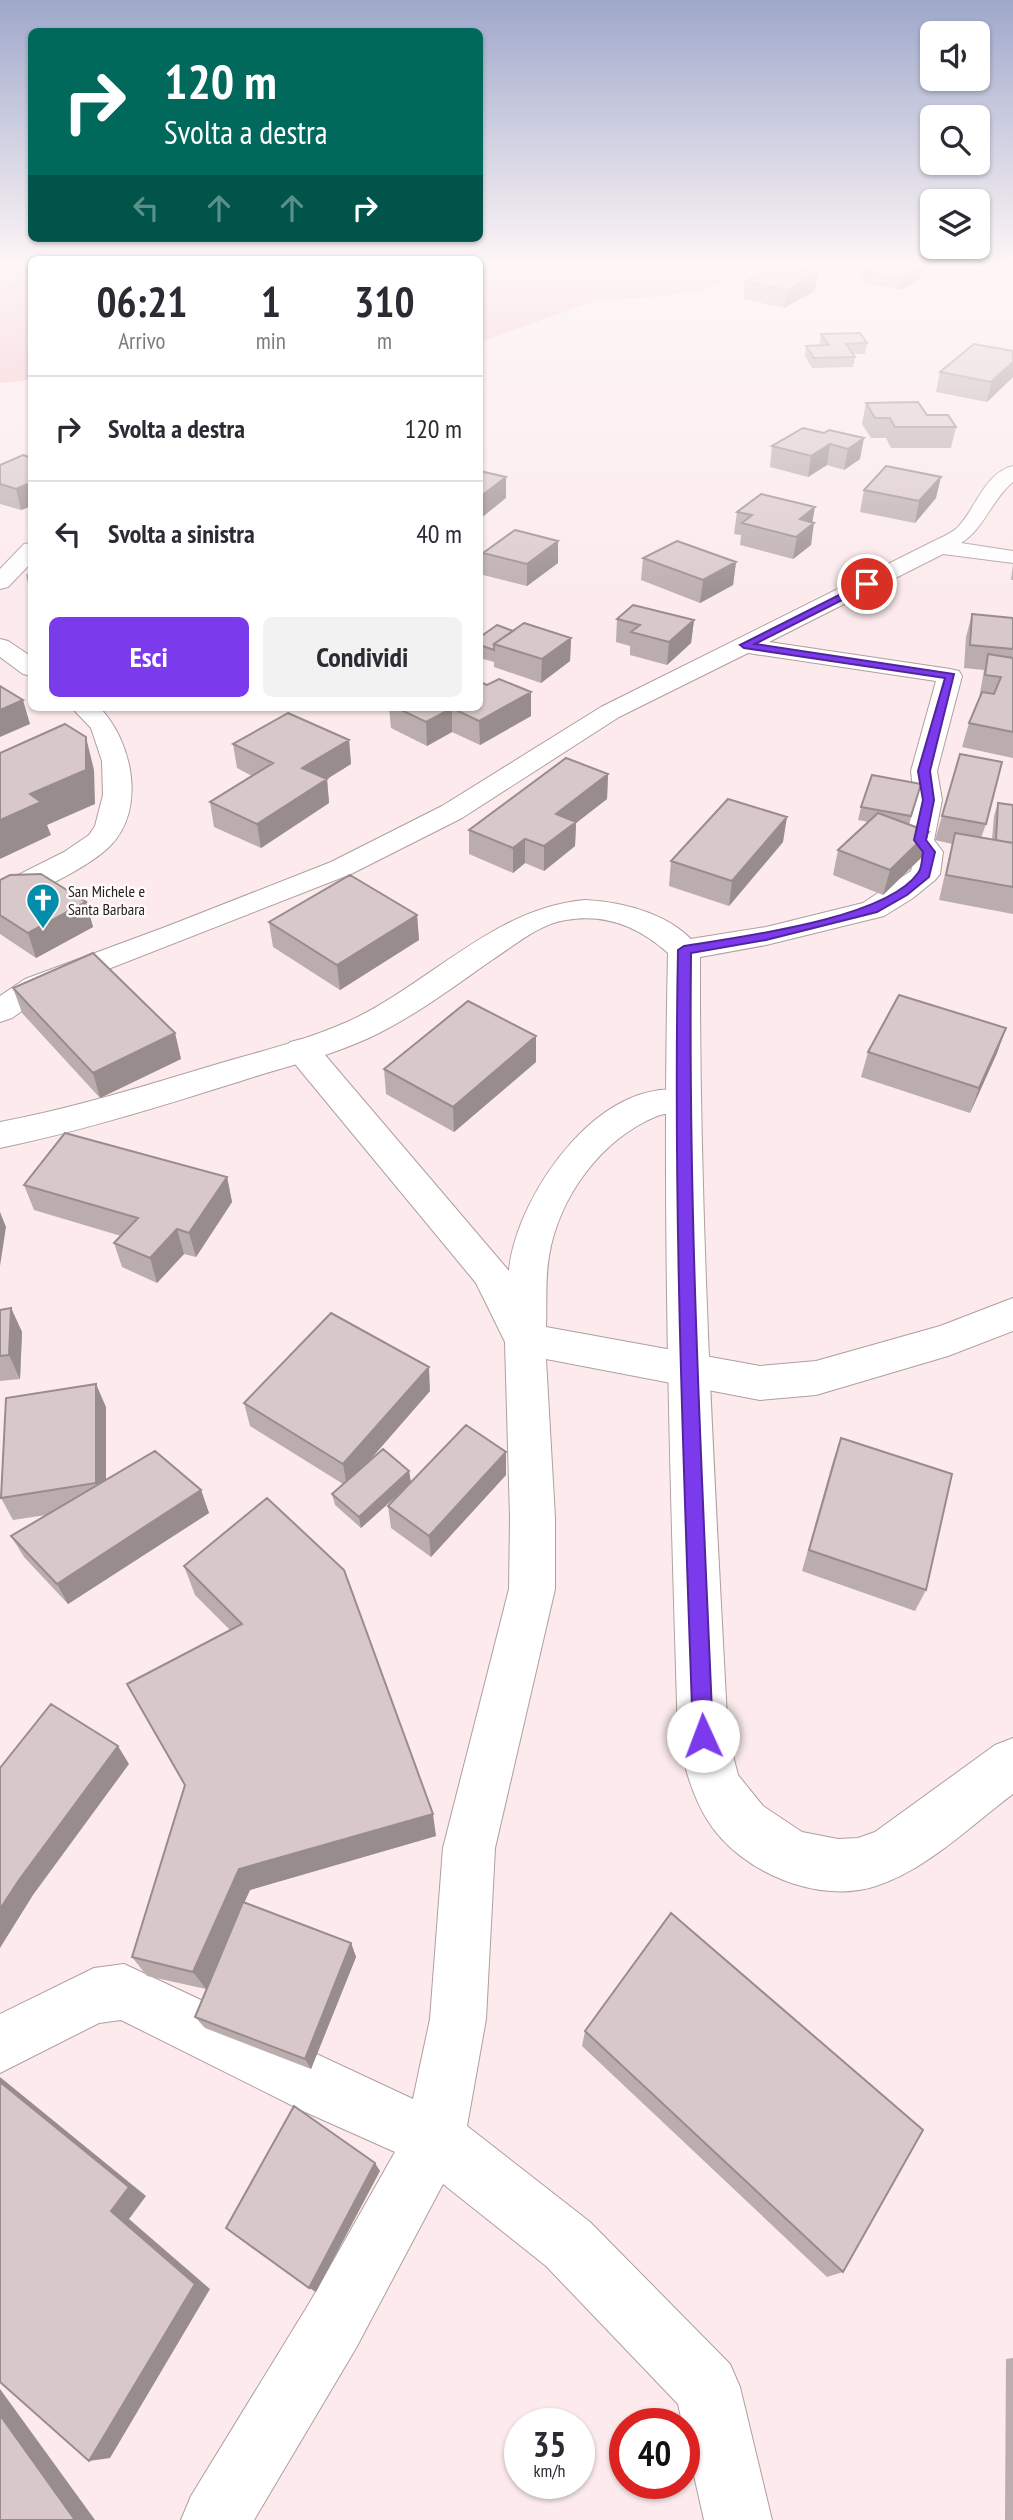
<!DOCTYPE html>
<html lang="it">
<style>
body{margin:0;font-family:"PT Sans Narrow",sans-serif;background:#f2f2f3;color:#2b2b33;height:100vh;display:flex;flex-direction:column;font-size:26px;white-space:nowrap}
*{box-sizing:border-box;margin:0}
p{font-size:23px;color:#7c7c81}
.icon{flex:none;width:38px;height:38px;fill:none;stroke:currentColor;stroke-width:2;stroke-linecap:round;stroke-linejoin:round}
.map{position:relative;flex:1;overflow:hidden}
.panel{position:absolute;left:28px;top:256px;width:455px;height:455px;display:flex;flex-direction:column;background:#fff;border-radius:10px;box-shadow:0 2px 5px #0004}
.panel>*{flex:none}
.top-card{position:absolute;left:28px;top:28px;width:455px;height:214px;border-radius:10px;box-shadow:0 2px 5px #0004;background:#00695c;color:#fff;overflow:hidden}
.tools{position:absolute;left:920px;top:21px;display:grid;gap:14px}
.tools a{display:grid;place-items:center;width:70px;height:70px;border-radius:10px;background:#fff;box-shadow:0 2px 5px #0004;font-size:35px}
.speed{position:absolute;left:504px;top:2408px;display:flex;gap:14px;font-size:35px;font-weight:700;text-align:center}
.speed>*{display:grid;place-content:center;width:91px;height:91px;border-radius:50%;background:#fff;box-shadow:0 2px 5px #0004;line-height:1}
.speed small{font-size:18px;font-weight:400}
.speed .limit{border:10px solid #d22;background:#fff;color:#111}
.pin{position:absolute;display:grid;place-items:center;width:60px;height:60px;color:#fff;margin:-30px;border:4px solid #fff;border-radius:50%;box-shadow:0 2px 7px #0007}
.me{position:absolute;width:77px;margin:-38px;rotate:358deg;stroke-linejoin:round;filter:drop-shadow(0 0 5px #0008)}
.turn{display:flex;align-items:center;gap:24px;height:147px;padding:0 21px;font-size:32px}
.turn .icon{width:91px;height:91px;stroke-width:2.5}
.turn b{display:block;font-size:49px;line-height:60px}
.lanes{display:flex;align-items:center;height:66px;padding:0 21px;background:#0003;justify-content:center;gap:35px;direction:ltr}
.lanes .off{opacity:.35}
.eta{display:flex;justify-content:space-evenly;align-items:center;height:119px;text-align:center}
.eta b{font-size:42px;font-weight:600;line-height:49px}
.button{display:flex;gap:14px;margin-top:auto;padding:14px 21px}
.button a{flex:1;height:80px;border-radius:10px;background:#7c3aed;color:#fff;font-size:28px;font-weight:600;line-height:80px;text-align:center}
.button a+a{background:#f2f2f3;color:#2b2b33}
ul{padding:0;list-style:none}
li{display:flex;align-items:center;gap:21px;height:105px;padding:0 21px;border-top:2px solid #e1e1e2}
li div{flex:1}
li b{display:block;font-size:26px}
li em{font-style:normal}
.map>svg:first-child{display:block}
.green{fill:#f0bec5}
.lines{fill:none;stroke-linecap:round;stroke-linejoin:round}
.street-casing{stroke:#af9fa0;stroke-width:2}
.secondary-casing{stroke:#af9fa0;stroke-width:2}
.path{stroke:#a09395;stroke-width:2;stroke-dasharray:2 2;stroke-linecap:butt}
.street{fill:#fff;fill-rule:evenodd}
.secondary{fill:#fff;fill-rule:evenodd}
.wall{fill:#bbacae}
.shaded-wall{fill:#988c8d}
.building{fill:#d9c8ca;stroke:#988c8d;stroke-width:2}
.route{fill:#7c3aed;stroke:#51269a;stroke-width:2}
.labels{text-anchor:middle;dominant-baseline:central;stroke-width:5;stroke-linejoin:round;paint-order:stroke}
.far-poi-label{font-size:16px;fill:#262021;stroke:#fffbfb;text-anchor:start}
</style>
<div class="map">
<svg width="1013" height="2520" viewBox="0 0 1013 2520">
<rect width="100%" height="100%" fill="#fceaec"/>
<!-- green -->
<path class="green" d="M 0,262 L 31,262 L 31,380 L 0,383 Z
M 480,262 L 771,262 L 705,290 L 654,297 L 597,300 L 480,342 Z"/>
<g class="lines">
<!-- street casing -->
<g class="street-casing">
<path id="street" d="M 1013,466 L 1013,482 C 992,499 984,529 961,543 L 1013,551 L 1013,563 L 943,554 L 769,642 L 950,669 L 959,671 L 962,676 L 937,771 L 942,800 L 934,840 L 943,852 L 940,874 L 935,880 L 913,898 L 884,916 L 766,945 L 684,960 L 673,957 L 668,950 L 673,943 L 684,940 L 766,927 L 863,903 L 911,871 L 915,852 L 906,840 L 914,800 L 911,771 L 936,681 L 748,653 L 619,717 L 462,818 L 351,874 L 47,993 L 12,1018 L 0,1022 L 0,996 L 25,979 L 168,926 L 331,862 L 442,806 L 601,707 L 932,542 C 940,538 950,534 957,528 C 976,509 984,473 1013,466 Z
M 32,543 L 32,562 L 8,587 L 0,589 L 0,569 L 24,544 Z
M 0,639 L 8,641 L 32,657 L 32,676 L 23,674 L 0,657 Z
M 71,707 L 99,707 C 132,740 147,809 110,846 C 88,868 30,896 0,904 L 0,884 L 64,852 L 89,835 L 95,826 L 103,795 L 102,761 L 91,728 Z
M 302,1039 L 314,1042 L 509,1271 C 516,1194 605,1067 694,1093 L 699,1101 L 694,1109 C 682,1113 669,1112 657,1116 C 601,1139 559,1197 549,1256 C 545,1279 547,1304 546,1327 L 760,1366 L 816,1361 L 940,1326 L 1013,1298 L 1013,1331 L 948,1356 L 816,1395 L 760,1400 L 546,1359 L 555,1518 L 555,1589 L 495,1848 L 486,2019 L 467,2126 L 590,2222 L 730,2364 L 740,2387 L 772,2520 L 704,2520 L 678,2404 L 546,2266 L 443,2184 L 356,2348 L 254,2520 L 181,2520 L 191,2496 L 310,2302 L 395,2152 L 303,2111 L 121,2020 L 99,2023 L 0,2073 L 0,2014 L 94,1968 L 124,1964 L 413,2099 L 430,2019 L 443,1848 L 509,1589 L 510,1518 L 505,1342 L 476,1283 L 290,1058 L 285,1050 L 290,1042 Z"/>
</g>
<!-- secondary casing -->
<g class="secondary-casing">
<path id="secondary" d="M 585,900 C 625,902 676,915 700,950 C 699,1212 714,1474 728,1736 L 738,1775 L 763,1806 L 802,1832 L 838,1839 L 858,1838 L 875,1832 L 995,1745 L 1013,1738 L 1013,1794 C 970,1826 928,1869 876,1886 C 819,1905 740,1872 708,1821 C 692,1796 684,1765 678,1736 C 670,1475 662,1214 668,953 C 639,927 606,913 566,920 C 539,924 515,945 492,960 C 453,987 415,1016 371,1037 C 330,1056 284,1067 241,1081 C 161,1106 82,1131 0,1148 L 0,1122 C 75,1108 147,1085 221,1063 C 263,1051 306,1040 347,1022 C 429,985 493,908 585,900 Z"/>
</g>
<!-- path -->
<path class="path" d="M 0,266 L 4,262
M 0,290 L 32,280"/>
<!-- street -->
<use href="#street" class="street"/>
<!-- secondary -->
<use href="#secondary" class="secondary"/>
</g>
<!-- wall -->
<path class="wall" d="M 922,270 L 920,279 L 900,290 L 862,282 L 864,272 Z
M 817,273 L 815,291 L 784,308 L 743,299 L 745,281 Z
M 821,334 L 867,343 L 865,354 L 852,354 L 855,357 L 853,367 L 812,368 L 805,356 L 806,346 L 821,345 L 820,344 Z
M 1013,351 L 1013,377 L 987,402 L 936,392 L 940,372 Z
M 866,403 L 927,415 L 956,427 L 951,448 L 891,448 L 886,438 L 871,438 L 862,424 Z
M 829,430 L 860,459 L 844,470 L 827,465 L 808,477 L 770,467 L 772,446 L 824,433 Z
M 32,458 L 32,506 L 21,510 L 0,504 L 0,465 Z
M 864,490 L 936,498 L 915,523 L 860,512 Z
M 737,512 L 813,522 L 811,545 L 793,559 L 740,545 L 741,535 L 734,534 Z
M 558,541 L 558,563 L 527,586 L 483,575 L 483,553 Z
M 643,558 L 736,562 L 733,585 L 700,603 L 641,580 Z
M 1013,564 L 1013,580 L 1011,580 Z
M 32,571 L 32,587 L 29,587 L 26,575 Z
M 972,614 L 1013,618 L 1013,758 L 962,747 L 969,723 L 979,699 L 984,670 L 964,668 L 966,637 Z
M 617,619 L 694,620 L 691,643 L 667,665 L 630,655 L 630,646 L 616,642 Z
M 513,631 L 571,638 L 570,661 L 541,683 L 494,667 L 494,662 L 480,658 L 480,637 Z
M 487,685 L 531,716 L 480,745 L 452,732 L 427,746 L 391,728 L 389,707 L 480,707 Z
M 349,740 L 351,764 L 327,779 L 329,803 L 261,848 L 214,827 L 210,802 L 252,776 L 237,768 L 233,744 Z
M 960,754 L 986,824 L 981,838 L 992,840 L 994,816 L 998,803 L 1013,805 L 1013,914 L 939,900 L 952,844 L 935,840 Z
M 608,774 L 607,799 L 576,823 L 575,846 L 544,871 L 525,863 L 513,873 L 469,854 L 469,830 Z
M 917,797 L 909,825 L 929,832 L 922,857 L 883,895 L 833,875 L 838,850 L 869,822 L 858,820 L 861,807 Z
M 783,842 L 729,906 L 669,886 L 671,861 Z
M 0,880 L 86,902 L 93,927 L 36,958 L 0,934 Z
M 417,915 L 419,940 L 340,990 L 273,947 L 269,922 Z
M 13,988 L 175,1033 L 181,1059 L 100,1098 L 22,1013 Z
M 1006,1028 L 997,1053 L 970,1113 L 861,1077 L 868,1052 Z
M 536,1036 L 536,1062 L 454,1132 L 386,1094 L 384,1069 Z
M 227,1177 L 232,1202 L 196,1257 L 184,1254 L 157,1283 L 122,1267 L 114,1243 L 121,1236 L 34,1210 L 24,1185 Z
M 11,1308 L 22,1332 L 20,1379 L 0,1381 L 0,1310 Z
M 430,1391 L 370,1460 L 409,1471 L 411,1483 L 361,1528 L 335,1505 L 332,1494 L 343,1484 L 250,1426 L 244,1403 Z
M 106,1407 L 106,1480 L 201,1490 L 209,1513 L 68,1604 L 24,1557 L 11,1536 L 46,1515 L 13,1520 L 1,1498 Z
M 841,1438 L 926,1590 L 915,1611 L 802,1571 L 833,1461 Z
M 506,1475 L 431,1557 L 391,1528 L 388,1506 Z
M 267,1498 L 436,1836 L 250,1890 L 244,1902 L 351,1943 L 356,1957 L 311,2069 L 205,2028 L 195,2017 L 218,1962 L 206,1989 L 147,1976 L 132,1957 L 185,1786 L 127,1684 L 230,1630 L 195,1595 L 184,1566 Z
M 585,2031 L 843,2272 L 827,2277 L 582,2046 Z
M 1013,2358 L 1013,2520 L 1005,2520 L 1006,2359 Z"/>
<!-- shaded-wall -->
<path class="shaded-wall" d="M 922,270 L 920,279 L 900,290 L 902,280 Z
M 817,273 L 815,291 L 784,308 L 787,290 Z
M 1013,362 L 1013,377 L 987,402 L 991,382 Z
M 864,438 L 860,459 L 844,470 L 848,449 Z
M 830,444 L 827,465 L 808,477 L 811,456 Z
M 506,477 L 506,498 L 480,519 L 480,497 Z
M 941,477 L 936,498 L 915,523 L 919,501 Z
M 32,482 L 32,506 L 21,510 L 16,489 Z
M 815,507 L 812,524 L 814,523 L 811,545 L 793,559 L 800,519 Z
M 558,541 L 558,563 L 527,586 L 527,564 Z
M 736,562 L 733,585 L 700,603 L 703,580 Z
M 694,620 L 691,643 L 667,665 L 669,642 Z
M 571,638 L 570,661 L 541,683 L 542,659 Z
M 531,692 L 531,716 L 480,745 L 479,721 Z
M 23,700 L 30,724 L 0,737 L 0,710 Z
M 452,708 L 452,732 L 427,746 L 426,722 Z
M 86,737 L 94,770 L 95,804 L 47,825 L 51,835 L 0,859 L 0,820 L 30,794 Z
M 349,740 L 351,764 L 327,779 L 329,803 L 261,848 L 257,824 L 302,768 Z
M 608,774 L 607,799 L 576,823 L 575,846 L 544,871 L 544,846 L 556,814 Z
M 787,817 L 783,842 L 729,906 L 732,881 Z
M 929,832 L 922,857 L 883,895 L 890,870 Z
M 525,839 L 525,863 L 513,873 L 513,848 Z
M 86,902 L 93,927 L 36,958 L 28,933 Z
M 417,915 L 419,940 L 340,990 L 337,965 Z
M 1006,1028 L 997,1053 L 970,1113 L 979,1088 Z
M 175,1033 L 181,1059 L 100,1098 L 93,1073 Z
M 536,1036 L 536,1062 L 454,1132 L 453,1107 Z
M 227,1177 L 232,1202 L 196,1257 L 189,1233 Z
M 0,1212 L 6,1227 L 0,1266 Z
M 177,1229 L 184,1254 L 157,1283 L 150,1258 Z
M 11,1308 L 22,1332 L 20,1379 L 9,1355 Z
M 429,1367 L 430,1391 L 347,1486 L 343,1464 Z
M 96,1384 L 106,1407 L 106,1505 L 96,1483 Z
M 506,1452 L 506,1475 L 431,1557 L 429,1536 Z
M 409,1471 L 411,1483 L 361,1528 L 359,1517 Z
M 201,1490 L 209,1513 L 68,1604 L 57,1584 Z
M 118,1746 L 129,1764 L 33,1895 L 0,1948 L 0,1909 L 19,1880 Z
M 433,1814 L 436,1836 L 250,1890 L 206,1989 L 193,1972 L 239,1869 Z
M 351,1943 L 356,1957 L 311,2069 L 305,2059 Z
M 0,2077 L 146,2196 L 129,2219 L 210,2289 L 110,2458 L 89,2461 L 111,2211 L 0,2082 Z
M 375,2163 L 380,2171 L 316,2292 L 309,2288 Z
M 0,2389 L 95,2520 L 75,2520 L 0,2415 Z"/>
<!-- building -->
<path class="building" d="M 884,263 L 922,270 L 902,280 L 864,272 Z
M 777,265 L 817,273 L 787,290 L 745,281 Z
M 860,333 L 867,343 L 846,344 L 855,357 L 814,358 L 806,346 L 829,345 L 821,334 Z
M 974,344 L 1013,351 L 1013,362 L 991,382 L 940,372 Z
M 918,402 L 927,415 L 948,415 L 956,427 L 895,427 L 890,418 L 875,418 L 866,403 Z
M 803,428 L 824,433 L 829,430 L 864,438 L 848,449 L 830,444 L 811,456 L 772,446 Z
M 23,455 L 32,458 L 32,482 L 16,489 L 0,484 L 0,465 Z
M 886,466 L 941,477 L 919,501 L 864,490 Z
M 480,471 L 506,477 L 480,497 Z
M 761,494 L 815,507 L 800,519 L 814,523 L 796,537 L 742,523 L 752,515 L 737,512 Z
M 515,530 L 558,541 L 527,564 L 483,553 Z
M 677,541 L 736,562 L 703,580 L 643,558 Z
M 633,605 L 694,620 L 669,642 L 631,632 L 640,625 L 617,619 Z
M 972,614 L 1013,618 L 1013,649 L 970,645 Z
M 524,623 L 571,638 L 542,659 L 494,644 Z
M 497,625 L 513,631 L 494,644 L 494,650 L 480,645 L 480,637 Z
M 988,654 L 1013,658 L 1013,732 L 969,723 L 982,692 L 994,694 L 1001,677 L 985,675 Z
M 499,679 L 531,692 L 479,721 L 452,708 L 426,722 L 395,707 L 480,707 L 480,682 L 487,685 Z
M 0,686 L 23,700 L 0,710 Z
M 288,713 L 349,740 L 302,768 L 327,779 L 257,824 L 210,802 L 273,763 L 233,744 Z
M 65,724 L 86,737 L 86,770 L 30,794 L 41,802 L 0,820 L 0,753 Z
M 960,754 L 1002,762 L 986,824 L 942,816 Z
M 566,758 L 608,774 L 556,814 L 576,822 L 544,846 L 525,839 L 513,848 L 469,830 Z
M 872,775 L 921,784 L 911,816 L 861,807 Z
M 728,799 L 787,817 L 732,881 L 671,861 Z
M 998,803 L 1013,805 L 1013,843 L 996,840 Z
M 878,813 L 929,832 L 890,870 L 838,850 Z
M 955,833 L 1013,843 L 1013,887 L 946,875 Z
M 41,874 L 86,902 L 28,933 L 0,915 L 0,880 L 10,875 Z
M 350,875 L 417,915 L 337,965 L 269,922 Z
M 93,953 L 175,1033 L 93,1073 L 13,988 Z
M 899,995 L 1006,1028 L 979,1088 L 868,1052 Z
M 468,1001 L 536,1036 L 453,1107 L 384,1069 Z
M 65,1133 L 227,1177 L 189,1233 L 177,1229 L 150,1258 L 114,1243 L 138,1218 L 24,1185 Z
M 11,1308 L 9,1355 L 0,1356 L 0,1310 Z
M 331,1313 L 429,1367 L 343,1464 L 244,1403 Z
M 96,1384 L 96,1483 L 1,1498 L 6,1398 Z
M 466,1425 L 506,1452 L 429,1536 L 388,1506 Z
M 841,1438 L 952,1474 L 926,1590 L 809,1550 Z
M 383,1449 L 409,1471 L 359,1517 L 332,1494 Z
M 155,1451 L 201,1490 L 57,1584 L 11,1536 Z
M 267,1498 L 344,1570 L 433,1814 L 239,1869 L 193,1972 L 132,1957 L 185,1785 L 127,1684 L 242,1624 L 184,1566 Z
M 51,1704 L 118,1746 L 19,1880 L 0,1909 L 0,1768 Z
M 243,1902 L 351,1943 L 305,2059 L 195,2017 Z
M 671,1913 L 923,2130 L 843,2272 L 585,2031 Z
M 0,2082 L 129,2187 L 111,2211 L 195,2284 L 89,2461 L 0,2382 Z
M 294,2106 L 375,2163 L 309,2288 L 226,2228 Z
M 0,2415 L 75,2520 L 0,2520 Z"/>
<!-- sky -->
<linearGradient id="sky" x2="0" y2="1"><stop stop-color="#9fa8cb"/><stop offset="0.43" stop-color="#fef6f6"/><stop offset="1" stop-color="#fef6f6" stop-opacity="0"/></linearGradient>
<rect width="1013" height="615" fill="url(#sky)"/>
<!-- route -->
<path class="route" d="M 867,581 L 871,584 L 870,586 L 755,644 L 954,674 L 930,771 L 934,800 L 926,840 L 935,852 L 929,877 L 907,895 L 877,912 L 766,940 L 691,953 C 688,1214 702,1475 713,1736 L 710,1743 L 703,1746 L 696,1743 L 693,1736 C 684,1474 673,1212 678,950 L 684,946 C 739,937 886,919 918,873 C 922,869 922,858 923,852 L 914,840 L 923,800 L 918,771 L 945,678 L 744,648 L 740,645 Z"/>
<!-- icons -->
<defs>
<g id="church-pin" transform="scale(1.75)"><path d="M0 17L-7.5 6A9.5 9.5 0 1 1 7.5 6Z" fill="#028eab" stroke="#fffbfb"/><path d="M-1.2-6h2.4v3.5h3.3v2.4h-3.3V6h-2.4V-.1h-3.3v-2.4h3.3Z" fill="#fff"/></g>
</defs>
<g fill-rule="evenodd">
<use href="#church-pin" x="43" y="900"/>
</g>
<g class="labels">
<!-- far-poi labels -->
<g class="far-poi-label">
<text x="68" y="891">San Michele e<tspan x="68" dy="18">Santa Barbara</tspan></text>
</g>
</g>
</svg>
<div class="tools">
<a><svg class="icon" aria-label="sound" viewBox="0 0 24 24"><path d="M4 9h4l5-4v14l-5-4H4zM17 9q2 3 0 6"/></svg></a>
<a><svg class="icon" aria-label="search" viewBox="0 0 24 24"><circle cx="10" cy="10" r="6"/><path d="M15 15l6 6"/></svg></a>
<a><svg class="icon" aria-label="layers" viewBox="0 0 24 24"><path d="M12 4l9 5-9 5-9-5zM3 14l9 5 9-5"/></svg></a>
</div>
<div class="speed"><div>35<small>km/h</small></div><div class="limit">40</div></div>
<div class="pin" style="left:867px;top:584px;background:#d93025"><svg class="icon" aria-label="arrive" viewBox="0 0 24 24"><path d="M6 21V4h12l-3 4 3 4H6"/></svg></div>
<svg class="me" style="left:703px;top:1736px" viewBox="-20 -20 40 40"><circle r="19" fill="#fff"/><path d="M0-13L10 11 0 6-10 11z" fill="#7c3aed"/></svg>
<div class="top-card">
<div class="turn"><svg class="icon" aria-label="right" viewBox="0 0 24 24"><path d="M7 20v-9h11M14 6l5 5-5 5"/></svg><div><b>120 m</b>Svolta a destra</div></div>
<div class="lanes"><svg class="icon off" aria-label="left" viewBox="0 0 24 24"><path d="M17 20v-9H6M10 6l-5 5 5 5"/></svg><svg class="icon off" aria-label="ahead" viewBox="0 0 24 24"><path d="M12 20V5M6 11l6-6 6 6"/></svg><svg class="icon off" aria-label="ahead" viewBox="0 0 24 24"><path d="M12 20V5M6 11l6-6 6 6"/></svg><svg class="icon" aria-label="right" viewBox="0 0 24 24"><path d="M7 20v-9h11M14 6l5 5-5 5"/></svg></div>
</div>
<section class="panel">
<div class="eta">
<div><b>06:21</b><p>Arrivo</p></div>
<div><b>1</b><p>min</p></div>
<div><b>310</b><p>m</p></div>
</div>
<ul>
<li><svg class="icon" aria-label="right" viewBox="0 0 24 24"><path d="M7 20v-9h11M14 6l5 5-5 5"/></svg><div><b>Svolta a destra</b></div><em>120 m</em></li>
<li><svg class="icon" aria-label="left" viewBox="0 0 24 24"><path d="M17 20v-9H6M10 6l-5 5 5 5"/></svg><div><b>Svolta a sinistra</b></div><em>40 m</em></li>
</ul>
<div class="button"><a>Esci</a><a>Condividi</a></div>
</section>
</div>
